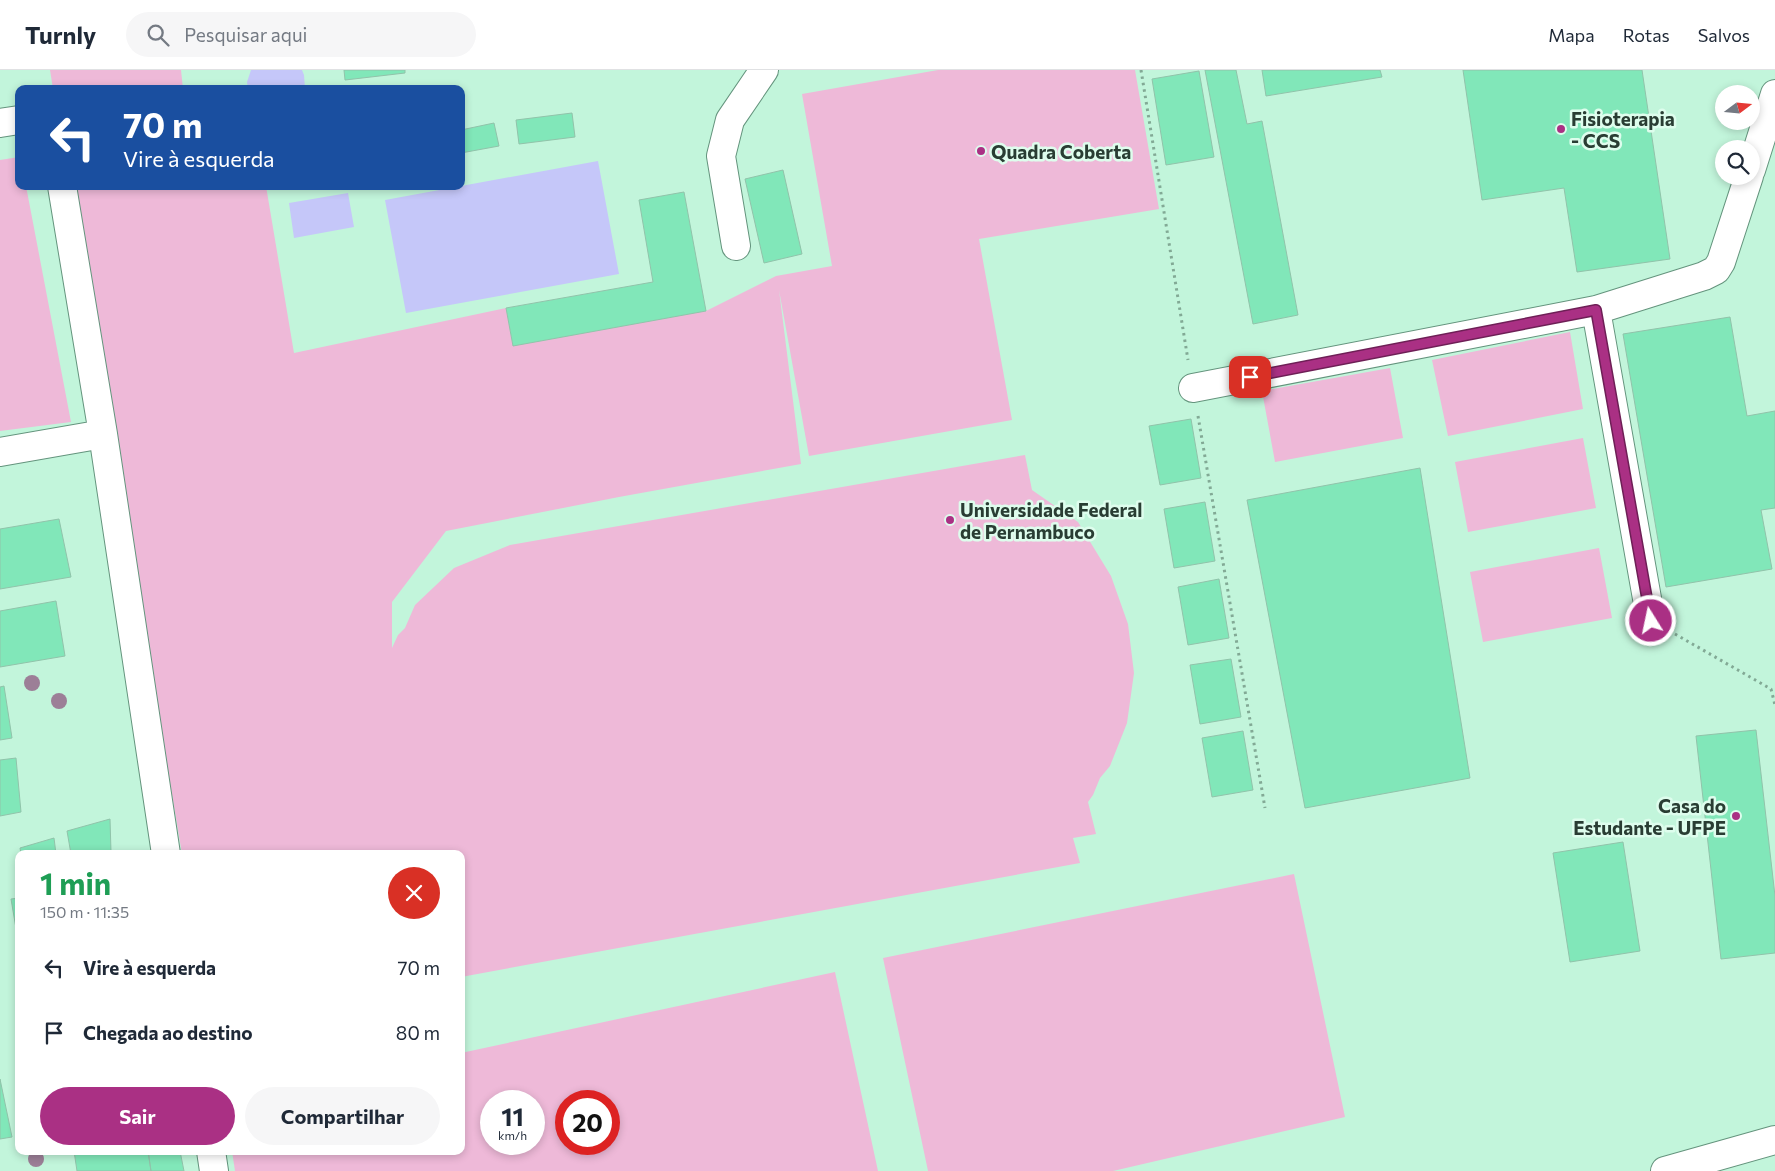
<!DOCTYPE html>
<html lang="pt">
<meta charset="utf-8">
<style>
body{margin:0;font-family:Commissioner,sans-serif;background:#f6f6f7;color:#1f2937;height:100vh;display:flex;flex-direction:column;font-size:19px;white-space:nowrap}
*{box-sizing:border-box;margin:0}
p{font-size:16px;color:#747a83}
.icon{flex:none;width:28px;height:28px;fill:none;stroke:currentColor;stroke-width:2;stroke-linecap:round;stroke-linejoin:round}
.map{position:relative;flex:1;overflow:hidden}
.details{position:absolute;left:15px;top:780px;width:450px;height:305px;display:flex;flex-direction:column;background:#fff;border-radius:10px;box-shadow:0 2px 8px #0003}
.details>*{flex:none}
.hud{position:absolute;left:15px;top:15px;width:450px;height:105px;border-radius:10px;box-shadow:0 2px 8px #0003;background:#1a4fa0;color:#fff;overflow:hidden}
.needle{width:32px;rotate:74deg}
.buttons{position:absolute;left:1715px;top:15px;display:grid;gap:10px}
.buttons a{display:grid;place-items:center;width:45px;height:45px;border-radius:50%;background:#fff;box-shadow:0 2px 8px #0003;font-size:25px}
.speed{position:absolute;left:480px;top:1020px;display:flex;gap:10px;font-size:25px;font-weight:700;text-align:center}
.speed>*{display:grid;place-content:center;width:65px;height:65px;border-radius:50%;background:#fff;box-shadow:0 2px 8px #0003;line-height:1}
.speed small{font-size:12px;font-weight:400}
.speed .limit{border:8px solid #d22;background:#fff;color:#111}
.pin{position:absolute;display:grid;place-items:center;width:42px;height:42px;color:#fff;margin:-21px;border-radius:10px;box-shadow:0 2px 8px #0006}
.me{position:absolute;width:55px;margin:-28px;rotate:350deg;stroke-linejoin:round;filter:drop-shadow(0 0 4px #0008)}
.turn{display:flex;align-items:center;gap:18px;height:105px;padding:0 25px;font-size:22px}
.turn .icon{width:65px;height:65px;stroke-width:2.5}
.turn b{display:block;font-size:35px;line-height:42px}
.round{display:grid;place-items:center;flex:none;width:52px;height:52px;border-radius:26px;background:#f6f6f7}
.headline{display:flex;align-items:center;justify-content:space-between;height:85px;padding:0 25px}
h1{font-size:30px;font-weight:700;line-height:38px;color:#1e9e55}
.button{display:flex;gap:10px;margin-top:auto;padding:10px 25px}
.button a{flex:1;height:58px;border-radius:30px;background:#aa3084;color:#fff;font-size:20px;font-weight:700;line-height:58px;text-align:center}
.button a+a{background:#f6f6f7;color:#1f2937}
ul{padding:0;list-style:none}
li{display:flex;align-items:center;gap:15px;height:65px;padding:0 25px}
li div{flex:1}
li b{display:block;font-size:19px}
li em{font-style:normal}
header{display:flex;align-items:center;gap:30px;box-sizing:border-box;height:70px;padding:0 25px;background:#fff;border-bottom:1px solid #e0e1e3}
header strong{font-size:24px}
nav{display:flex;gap:28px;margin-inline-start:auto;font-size:18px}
.search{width:350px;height:45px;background:#f6f6f7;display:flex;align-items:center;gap:12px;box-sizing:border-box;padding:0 18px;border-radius:28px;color:#747a83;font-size:19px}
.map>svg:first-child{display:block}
.green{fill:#eeb9d8;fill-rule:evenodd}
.water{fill:#c5c7f9}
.building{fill:#81e7b9;stroke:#91c3aa}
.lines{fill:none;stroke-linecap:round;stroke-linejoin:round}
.minor-casing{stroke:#64947d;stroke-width:30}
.major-casing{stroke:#64947d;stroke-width:30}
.path{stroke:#82a995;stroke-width:3;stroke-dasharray:2.5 4;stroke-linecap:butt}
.minor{stroke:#fff;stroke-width:28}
.major{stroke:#fff;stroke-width:28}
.tree{fill:#9c7f97}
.route-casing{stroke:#6e1f56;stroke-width:12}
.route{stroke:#aa3084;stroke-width:9}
.poi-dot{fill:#aa3084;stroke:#defded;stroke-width:2}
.labels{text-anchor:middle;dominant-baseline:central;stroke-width:5;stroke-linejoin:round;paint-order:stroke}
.poi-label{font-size:19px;font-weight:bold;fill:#293d33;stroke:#defded;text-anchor:start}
</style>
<header>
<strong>Turnly</strong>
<div class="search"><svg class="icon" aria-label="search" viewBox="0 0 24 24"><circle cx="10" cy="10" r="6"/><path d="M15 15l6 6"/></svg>Pesquisar aqui</div>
<nav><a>Mapa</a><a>Rotas</a><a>Salvos</a></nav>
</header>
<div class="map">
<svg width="1775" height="1101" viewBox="0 0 1775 1101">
<rect width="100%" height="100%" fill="#c2f5db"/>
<!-- green -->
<path class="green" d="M 50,0 L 181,0 L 183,19 L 53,19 Z
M 938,0 L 1135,0 L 1159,139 L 979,169 L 1012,350 L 809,386 L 779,220 L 801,394 L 619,427 L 446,461 L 392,532 L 392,578 L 398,565 L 405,558 L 415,535 L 454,498 L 510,475 L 1025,385 L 1032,420 L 1078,452 L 1111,506 L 1128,554 L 1134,603 L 1127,653 L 1110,696 L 1100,708 L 1093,725 L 1088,732 L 1096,764 L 1073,768 L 1080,793 L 461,907 L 461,784 L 182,784 L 70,116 L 266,116 L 294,283 L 506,238 L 513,276 L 706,241 L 776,206 L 832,196 L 802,24 Z
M 19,87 L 19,116 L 26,116 L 71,352 L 0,361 L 0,90 Z
M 1570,262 L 1583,339 L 1448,366 L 1432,290 Z
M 1390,298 L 1403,368 L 1275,392 L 1262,321 Z
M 1583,368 L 1596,438 L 1468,462 L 1455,392 Z
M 1599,478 L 1612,548 L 1483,572 L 1470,502 Z
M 1294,804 L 1345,1047 L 1113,1101 L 928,1101 L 883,888 Z
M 835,902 L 878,1101 L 235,1101 L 232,1081 L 461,1081 L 461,983 ZM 491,1031 L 534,1031 L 534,1074 L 491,1074 ZM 566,1031 L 609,1031 L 609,1074 L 566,1074 Z"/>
<!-- water -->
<path class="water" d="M 251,0 L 302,0 L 304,5 L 305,19 L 248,19 L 247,12 Z
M 598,91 L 619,204 L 406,243 L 385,130 Z
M 348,123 L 354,157 L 294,168 L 289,133 Z"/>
<!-- building -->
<path class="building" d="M 344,0 L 405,0 L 405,3 L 345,10 Z
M 1205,0 L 1236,0 L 1247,54 L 1262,51 L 1298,245 L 1253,254 Z
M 1262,0 L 1380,0 L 1382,7 L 1266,26 Z
M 1463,0 L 1642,0 L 1670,189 L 1577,202 L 1564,118 L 1482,130 Z
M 1199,1 L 1214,87 L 1166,95 L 1152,9 Z
M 572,43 L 575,67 L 519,74 L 516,50 Z
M 494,53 L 499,76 L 461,83 L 461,60 Z
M 783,100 L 802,184 L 764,193 L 745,109 Z
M 684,122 L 706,241 L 513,276 L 506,238 L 653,212 L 639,130 Z
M 1730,247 L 1747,346 L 1775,341 L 1775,438 L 1761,440 L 1772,499 L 1666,517 L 1623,264 Z
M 1191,349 L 1201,408 L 1160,415 L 1149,356 Z
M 1420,398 L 1470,708 L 1305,738 L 1247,430 Z
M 1205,432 L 1215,491 L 1174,498 L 1164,439 Z
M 59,449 L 71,507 L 0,519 L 0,459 Z
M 1219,509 L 1229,568 L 1188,575 L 1178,517 Z
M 56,531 L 65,586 L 0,597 L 0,541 Z
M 1231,589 L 1241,647 L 1200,654 L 1190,595 Z
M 4,616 L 12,668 L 0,670 L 0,617 Z
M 1756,660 L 1775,826 L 1775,883 L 1721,889 L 1696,666 Z
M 1243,661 L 1253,720 L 1212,727 L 1202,668 Z
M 16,688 L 21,742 L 0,746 L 0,690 Z
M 110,749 L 111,782 L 97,784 L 71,784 L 67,761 Z
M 54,768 L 56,784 L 21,784 L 20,778 Z
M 1623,772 L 1640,881 L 1570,892 L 1553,783 Z
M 19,828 L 19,876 L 11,829 Z
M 0,1009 L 12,1067 L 0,1069 Z
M 74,1081 L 148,1081 L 151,1101 L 77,1101 Z
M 148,1081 L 180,1081 L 184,1101 L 151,1101 Z"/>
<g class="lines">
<!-- minor casing -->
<g class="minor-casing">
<path id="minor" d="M 0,53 L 19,50
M 1751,100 L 1775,24
M 62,116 L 103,364 L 166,784
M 736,176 L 721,86 L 730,50 L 764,0
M 1596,240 L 1651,551
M 1193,318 L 1596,240 L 1704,206 L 1716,200 L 1721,192 L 1749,106
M 0,382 L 103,364
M 211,1081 L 214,1101"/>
</g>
<!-- major casing -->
<g class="major-casing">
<path id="major" d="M 1665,1101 L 1775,1070"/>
</g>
<!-- path -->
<path class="path" d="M 1141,0 L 1188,290
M 1198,346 L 1265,738
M 1675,564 L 1771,619 L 1775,635"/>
<!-- minor -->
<use href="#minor" class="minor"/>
<!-- major -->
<use href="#major" class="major"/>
</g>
<!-- trees -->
<g class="tree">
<circle cx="32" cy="613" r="8"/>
<circle cx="59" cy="631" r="8"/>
<circle cx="36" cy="1089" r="8"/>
</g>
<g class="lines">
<!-- route casing -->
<g class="route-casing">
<path id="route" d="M 1250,307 L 1596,240 L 1651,551"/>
</g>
<!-- route -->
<use href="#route" class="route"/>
</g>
<!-- markers -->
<g class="poi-dot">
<circle cx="1561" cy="59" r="5"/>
<circle cx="981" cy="81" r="5"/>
<circle cx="950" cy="450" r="5"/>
<circle cx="1736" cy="746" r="5"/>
</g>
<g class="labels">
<!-- poi labels -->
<g class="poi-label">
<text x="1571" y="48">Fisioterapia<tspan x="1571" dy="22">- CCS</tspan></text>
<text x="991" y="81">Quadra Coberta</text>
<text x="960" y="439">Universidade Federal<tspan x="960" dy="22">de Pernambuco</tspan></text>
<text x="1726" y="735" text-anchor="end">Casa do<tspan x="1726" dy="22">Estudante - UFPE</tspan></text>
</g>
</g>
</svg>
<div class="buttons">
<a><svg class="needle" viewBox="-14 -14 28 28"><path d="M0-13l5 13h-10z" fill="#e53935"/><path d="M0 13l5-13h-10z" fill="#747a83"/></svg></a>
<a><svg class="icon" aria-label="search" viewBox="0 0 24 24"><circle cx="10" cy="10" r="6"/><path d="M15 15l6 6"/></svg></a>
</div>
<div class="speed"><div>11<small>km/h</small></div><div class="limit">20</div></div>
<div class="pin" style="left:1250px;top:307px;background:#d93025"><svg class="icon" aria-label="arrive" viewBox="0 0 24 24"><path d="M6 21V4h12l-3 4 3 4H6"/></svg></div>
<svg class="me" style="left:1651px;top:551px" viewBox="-20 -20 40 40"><circle r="17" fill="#aa3084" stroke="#fff" stroke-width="3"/><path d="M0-11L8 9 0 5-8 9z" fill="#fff"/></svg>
<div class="hud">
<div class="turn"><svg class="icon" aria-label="left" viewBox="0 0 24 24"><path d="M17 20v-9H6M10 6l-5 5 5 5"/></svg><div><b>70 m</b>Vire à esquerda</div></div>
</div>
<section class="details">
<div class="headline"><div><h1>1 min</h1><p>150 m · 11:35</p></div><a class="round" style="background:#d93025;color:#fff"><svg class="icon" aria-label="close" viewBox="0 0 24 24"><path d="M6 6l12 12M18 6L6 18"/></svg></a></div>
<ul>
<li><svg class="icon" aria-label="left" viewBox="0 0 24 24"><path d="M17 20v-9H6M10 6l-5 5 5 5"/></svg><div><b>Vire à esquerda</b></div><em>70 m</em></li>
<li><svg class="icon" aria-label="arrive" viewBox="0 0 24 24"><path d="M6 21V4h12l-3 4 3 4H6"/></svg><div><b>Chegada ao destino</b></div><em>80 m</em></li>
</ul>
<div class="button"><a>Sair</a><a>Compartilhar</a></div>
</section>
</div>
